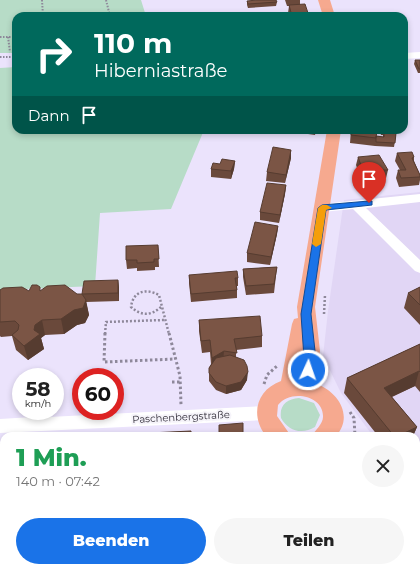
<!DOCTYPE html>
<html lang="de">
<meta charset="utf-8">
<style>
body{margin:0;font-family:Montserrat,sans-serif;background:#f6f6f6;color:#222;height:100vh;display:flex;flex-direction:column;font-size:15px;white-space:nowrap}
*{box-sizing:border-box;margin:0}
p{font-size:13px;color:#767676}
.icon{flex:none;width:22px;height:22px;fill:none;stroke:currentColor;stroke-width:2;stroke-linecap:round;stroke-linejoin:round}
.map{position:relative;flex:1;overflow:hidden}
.side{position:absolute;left:0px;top:432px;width:420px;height:140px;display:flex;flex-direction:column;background:#fff;border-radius:12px 12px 0 0;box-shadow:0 2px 6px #0003}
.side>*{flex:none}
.hud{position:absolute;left:12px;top:12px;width:396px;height:122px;border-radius:12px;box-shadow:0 2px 6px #0003;background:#00695c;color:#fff;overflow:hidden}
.speed{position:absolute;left:12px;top:368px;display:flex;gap:8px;font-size:20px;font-weight:700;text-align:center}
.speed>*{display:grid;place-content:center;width:52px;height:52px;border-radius:50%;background:#fff;box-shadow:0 2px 6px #0003;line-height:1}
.speed small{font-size:10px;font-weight:400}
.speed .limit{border:6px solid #d22;background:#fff;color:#111}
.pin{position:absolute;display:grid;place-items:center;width:34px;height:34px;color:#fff;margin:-41px -17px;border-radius:50% 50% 50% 0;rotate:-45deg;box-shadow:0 0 4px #0007}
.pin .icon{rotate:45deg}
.me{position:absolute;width:44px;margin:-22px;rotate:3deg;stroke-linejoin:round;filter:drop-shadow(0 0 3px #0008)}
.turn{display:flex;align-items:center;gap:14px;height:84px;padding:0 16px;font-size:18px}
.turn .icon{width:52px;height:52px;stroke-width:2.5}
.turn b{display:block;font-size:28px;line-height:34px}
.then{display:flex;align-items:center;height:38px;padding:0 16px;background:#0003;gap:8px;font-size:15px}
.round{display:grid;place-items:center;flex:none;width:42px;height:42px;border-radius:21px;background:#f6f6f6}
.headline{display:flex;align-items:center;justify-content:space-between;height:68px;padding:0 16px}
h1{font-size:24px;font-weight:800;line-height:30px;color:#1e9e55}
.action{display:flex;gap:8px;margin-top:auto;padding:8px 16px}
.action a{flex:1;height:46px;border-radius:24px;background:#1a73e8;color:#fff;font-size:16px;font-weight:800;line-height:46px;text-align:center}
.action a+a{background:#f6f6f6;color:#222}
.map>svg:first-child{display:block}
.built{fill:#e1d6f5}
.green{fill:#b7dcc7}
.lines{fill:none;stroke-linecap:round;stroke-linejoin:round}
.path-far2{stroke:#8e889a;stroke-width:2;stroke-dasharray:1.5 1.5;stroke-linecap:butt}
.path-far1{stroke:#8e889a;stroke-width:2.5;stroke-dasharray:2 2;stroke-linecap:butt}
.path{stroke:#8e889a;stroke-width:3;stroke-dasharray:2.5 2.5;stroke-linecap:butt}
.minor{fill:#fff;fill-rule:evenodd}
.major{fill:#f6a98f;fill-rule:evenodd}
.wall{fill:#6a493b}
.shaded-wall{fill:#563c30}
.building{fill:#7b5545;stroke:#563c30}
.route{fill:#1a73e8;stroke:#114b97}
.slow{fill:#f59e0b}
.labels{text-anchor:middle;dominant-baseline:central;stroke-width:4;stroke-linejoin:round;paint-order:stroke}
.street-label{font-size:10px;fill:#2d2935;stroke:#f6f4fa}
</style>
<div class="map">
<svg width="420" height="572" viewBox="0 0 420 572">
<rect width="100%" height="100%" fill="#ebe3fc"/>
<!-- built -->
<path class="built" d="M 420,192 L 420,572 L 371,572 L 371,568 L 416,568 L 416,436 L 373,436 L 341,393 L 323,356 L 328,311 L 344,200 Z"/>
<!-- green -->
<path class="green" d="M 0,0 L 141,0 L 146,16 L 16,16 L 16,53 L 0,53 Z
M 16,67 L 16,130 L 204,130 L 171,209 L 100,213 L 95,286 L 0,290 L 0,68 Z
M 299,398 L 314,403 L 320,415 L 315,427 C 302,435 288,431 281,418 C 279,405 287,399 299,398 Z"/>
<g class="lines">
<!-- path-far2 -->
<path class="path-far2" d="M 42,0 L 43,16
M 106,0 L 110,16
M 0,37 L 16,37
M 8,37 L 10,52
M 0,57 L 16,57"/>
<!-- path-far1 -->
<path class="path-far1" d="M 161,307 C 151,316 141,316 131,307 C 133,291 146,288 159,295 L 169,334
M 324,314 L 325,295
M 105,334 L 106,322 L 164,320"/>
<!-- path -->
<path class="path" d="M 105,333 L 104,362 L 175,359
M 169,333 L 180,376 L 181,405
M 172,382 L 180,382
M 264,384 L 267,375 L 277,366
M 350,412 L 354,418 L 355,436"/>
<!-- minor -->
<path class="minor" d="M 420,52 L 420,58 L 404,59 L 404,53 Z
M 420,194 L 420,202 L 366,208 L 420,260 L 420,273 L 415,271 L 353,209 L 322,212 L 318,211 L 316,208 L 318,205 L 322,204 Z
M 266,406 L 272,408 L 274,413 L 272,418 L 266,420 L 0,433 L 0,419 L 33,417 L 34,411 L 50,411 L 49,417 Z
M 420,443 L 420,459 L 416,460 L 416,444 Z"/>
<!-- major -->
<path class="major" d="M 318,0 L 330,0 L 335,16 L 323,16 Z
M 327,130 L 341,130 L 315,307 L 320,351 L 317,384 C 338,392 354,416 336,436 L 312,436 C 315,430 323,424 323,417 C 324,395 290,389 278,405 L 277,416 L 291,436 L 266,436 C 250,416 256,390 281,381 L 292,324 L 294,319 L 298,318 L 297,307 Z
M 257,568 L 281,568 L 280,572 L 256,572 Z"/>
</g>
<!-- wall -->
<path class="wall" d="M 285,0 L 300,0 L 300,5 L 309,16 L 289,16 L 288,13 L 289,6 L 287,6 Z
M 247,1 L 277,2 L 276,6 L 248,8 L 247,5 Z
M 415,60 L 420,60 L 420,73 L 418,73 L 414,64 Z
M 294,130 L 316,130 L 315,135 L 294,132 Z
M 351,130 L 377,130 L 376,136 L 383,137 L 383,135 L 381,135 L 380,132 L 381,130 L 397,130 L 396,134 L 394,147 L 375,146 L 350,143 Z
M 291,150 L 291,158 L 285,183 L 266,181 L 267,172 Z
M 397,153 L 414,157 L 414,161 L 420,175 L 420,180 L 419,185 L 399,187 L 396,178 L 398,170 L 400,170 L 395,161 Z
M 358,157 L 388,170 L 386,178 L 381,178 L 380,181 L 370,182 L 369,179 L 361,179 L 356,165 Z
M 235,161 L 234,169 L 231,179 L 211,177 L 211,169 L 220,164 Z
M 286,185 L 285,194 L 279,223 L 260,220 L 260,212 Z
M 278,226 L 277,234 L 270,265 L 247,262 L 247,253 Z
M 158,245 L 159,267 L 155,267 L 155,270 L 137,271 L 137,268 L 127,269 L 126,260 Z
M 277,267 L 274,293 L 246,295 L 243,277 L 243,269 Z
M 189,275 L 238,278 L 238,286 L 237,286 L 237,298 L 191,302 L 189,283 Z
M 118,280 L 119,288 L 119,301 L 86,302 L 89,315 L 85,323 L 77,325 L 64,334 L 45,335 L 41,338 L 44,349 L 28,360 L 16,350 L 12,336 L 1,337 L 0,336 L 0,290 L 29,291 L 41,291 L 83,295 L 82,294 Z
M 420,287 L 420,325 L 404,308 L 408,293 Z
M 199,320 L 262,336 L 262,347 L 236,350 L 236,357 L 247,380 L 241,390 L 226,394 L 216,390 L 209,381 L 209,368 L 211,364 L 210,352 L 202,353 L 199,331 Z
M 420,344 L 420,392 L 415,386 L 392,397 L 417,427 L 413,436 L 378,436 L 344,393 L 347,378 Z
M 4,439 L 4,470 L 1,470 L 0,467 L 0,450 Z
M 420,451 L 420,491 L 416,486 L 416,453 Z
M 73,568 L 157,568 L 156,572 L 74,572 Z"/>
<!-- shaded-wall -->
<path class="shaded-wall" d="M 291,150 L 291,158 L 285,183 L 286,175 Z
M 235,161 L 234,169 L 231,179 L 231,171 Z
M 286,185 L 285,194 L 279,223 L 280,215 Z
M 278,226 L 277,234 L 270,265 L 271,257 Z
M 118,280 L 119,288 L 119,301 L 118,293 Z
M 86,300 L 89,315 L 85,323 L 77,325 L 64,334 L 61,319 Z
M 42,320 L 45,335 L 41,338 L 44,349 L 28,360 L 24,346 L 34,330 L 35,325 Z
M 224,351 L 223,363 L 212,370 L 212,358 Z
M 419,371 L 415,386 L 380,402 L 384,388 Z
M 248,372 L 247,380 L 241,390 L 226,394 L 226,386 Z
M 417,427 L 413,436 L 398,436 Z
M 16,568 L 21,568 L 20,572 L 14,572 Z
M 153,568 L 157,568 L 156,572 L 152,572 Z
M 226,568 L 228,568 L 227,572 L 225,572 Z"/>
<!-- building -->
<path class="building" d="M 257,0 L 276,0 L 277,2 L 248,4 L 247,1 Z
M 305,4 L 309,16 L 292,16 L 289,5 Z
M 415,60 L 420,60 L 420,69 L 419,69 Z
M 352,130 L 377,130 L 376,138 L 351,135 Z
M 384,132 L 396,133 L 395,143 L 376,142 L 376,136 L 384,137 Z
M 273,147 L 291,150 L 286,175 L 267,172 Z
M 412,152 L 414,157 L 412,158 L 420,175 L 420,177 L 401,178 L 398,170 L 406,170 L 397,153 Z
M 379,155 L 388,170 L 381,170 L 382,173 L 371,174 L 370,171 L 363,171 L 358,157 Z
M 222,159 L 235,161 L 231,171 L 211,169 L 213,163 L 220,164 Z
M 267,183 L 286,185 L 280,215 L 260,212 Z
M 255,222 L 278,226 L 271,257 L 247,253 Z
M 158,245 L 159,259 L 154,259 L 154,262 L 137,263 L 137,260 L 126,260 L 126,246 Z
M 277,267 L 274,284 L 246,286 L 243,269 Z
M 237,271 L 238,278 L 235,278 L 237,290 L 191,294 L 189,275 Z
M 118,280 L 118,293 L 82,294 L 84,281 Z
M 32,285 L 37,285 L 40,287 L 40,291 L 47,286 L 65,285 L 77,294 L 82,294 L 86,300 L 83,308 L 74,310 L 61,319 L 42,320 L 35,325 L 34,330 L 40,334 L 24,346 L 12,335 L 18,330 L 19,325 L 15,321 L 0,322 L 0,290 L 3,288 L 22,287 L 29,291 Z
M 420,287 L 420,305 L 408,293 Z
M 260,316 L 262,336 L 234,339 L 237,353 L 224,351 L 212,358 L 210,340 L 201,341 L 199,320 Z
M 420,344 L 420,372 L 419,371 L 384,388 L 417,427 L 398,436 L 394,436 L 347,378 Z
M 230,355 L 244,360 L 247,366 L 248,372 L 241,382 L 226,386 L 216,382 L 209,373 L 209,368 L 216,358 Z
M 243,423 L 243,436 L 219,436 L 219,425 Z
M 191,431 L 191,436 L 108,436 L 108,435 Z
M 4,439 L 4,462 L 0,463 L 0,450 L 2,440 Z
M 420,451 L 420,475 L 416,470 L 416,453 Z
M 4,554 L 4,568 L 16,568 L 14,572 L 0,572 L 0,564 Z
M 98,568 L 153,568 L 152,572 L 117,572 Z
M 188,568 L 226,568 L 225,572 L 187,572 Z"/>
<!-- route -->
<path class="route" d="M 369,201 L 372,201 L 372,205 L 326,210 L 311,314 L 315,351 L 312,373 L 305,373 L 301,314 L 318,208 L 322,205 Z"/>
<!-- slow -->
<path class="slow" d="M 322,205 L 327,205 L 332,208 L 326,210 L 321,244 L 316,247 L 312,244 L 318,208 Z"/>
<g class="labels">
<!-- street labels -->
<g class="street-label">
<text transform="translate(181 417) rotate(-3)">Paschenbergstraße</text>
</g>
</g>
</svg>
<div class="speed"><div>58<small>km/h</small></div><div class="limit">60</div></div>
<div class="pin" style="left:369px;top:203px;background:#d93025"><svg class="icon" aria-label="arrive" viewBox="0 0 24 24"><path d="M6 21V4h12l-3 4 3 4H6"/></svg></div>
<svg class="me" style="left:308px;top:370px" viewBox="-20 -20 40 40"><circle r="17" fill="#1a73e8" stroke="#fff" stroke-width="3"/><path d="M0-11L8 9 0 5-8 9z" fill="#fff"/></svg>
<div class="hud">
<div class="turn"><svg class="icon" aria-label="right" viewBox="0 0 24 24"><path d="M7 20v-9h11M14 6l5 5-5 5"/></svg><div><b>110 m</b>Hiberniastraße</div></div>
<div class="then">Dann<svg class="icon" aria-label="arrive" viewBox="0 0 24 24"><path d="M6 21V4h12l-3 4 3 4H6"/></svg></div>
</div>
<section class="side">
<div class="headline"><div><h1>1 Min.</h1><p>140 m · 07:42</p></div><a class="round"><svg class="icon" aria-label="close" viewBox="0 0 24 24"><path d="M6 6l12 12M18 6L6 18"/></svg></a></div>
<div class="action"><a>Beenden</a><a>Teilen</a></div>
</section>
</div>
